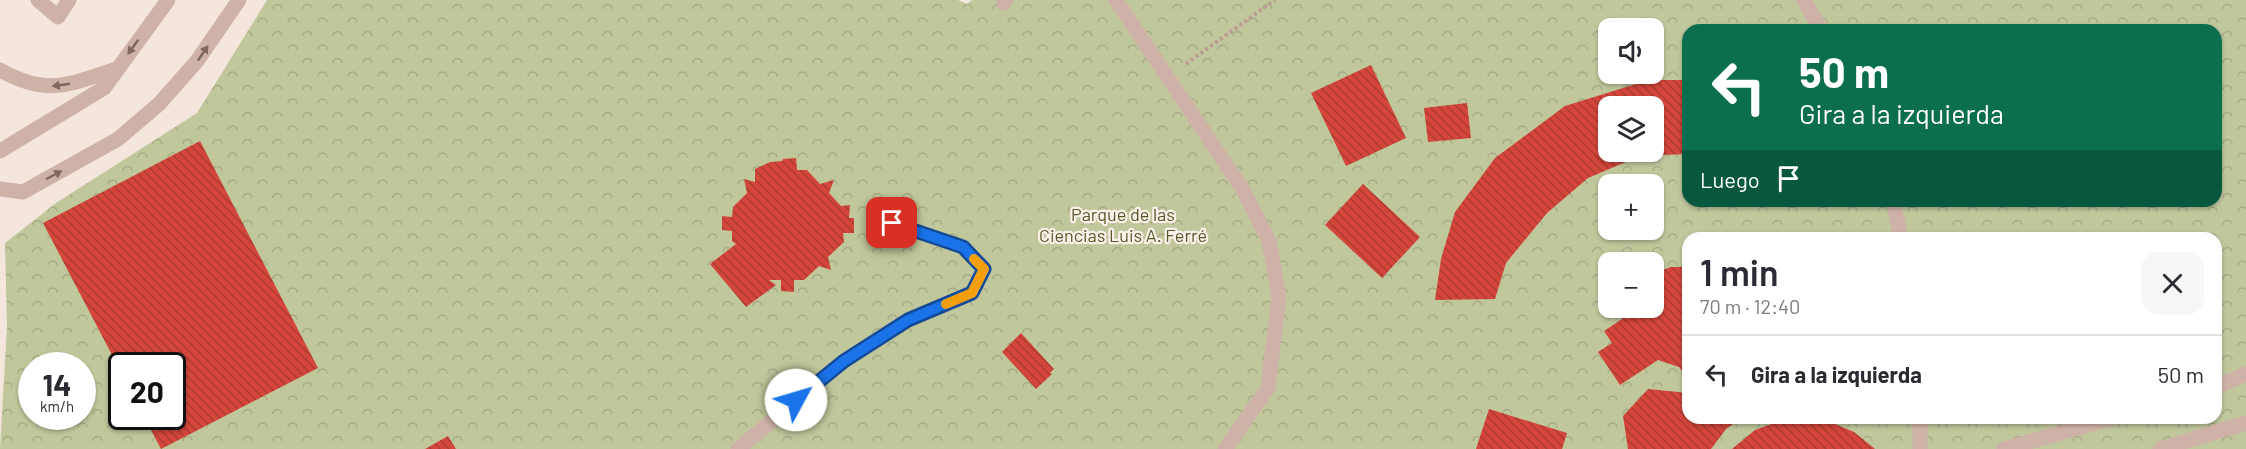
<!DOCTYPE html>
<html lang="es">
<meta charset="utf-8">
<style>
body{margin:0;font-family:Barlow,sans-serif;background:#f7f7f7;color:#2b2b33;height:100vh;display:flex;flex-direction:column;font-size:22px;white-space:nowrap}
*{box-sizing:border-box;margin:0}
p{font-size:20px;color:#7c7c81}
.icon{flex:none;width:33px;height:33px;fill:none;stroke:currentColor;stroke-width:2;stroke-linecap:round;stroke-linejoin:round}
.map{position:relative;flex:1;overflow:hidden}
.drawer{position:absolute;left:1682px;top:232px;width:540px;height:192px;display:flex;flex-direction:column;background:#fff;border-radius:18px;box-shadow:0 2px 4px #0004}
.drawer>*{flex:none}
.banner{position:absolute;left:1682px;top:24px;width:540px;height:183px;border-radius:18px;box-shadow:0 2px 4px #0004;background:#0b6e4f;color:#fff;overflow:hidden}
.tools{position:absolute;left:1598px;top:18px;display:grid;gap:12px}
.tools a{display:grid;place-items:center;width:66px;height:66px;border-radius:12px;background:#fff;box-shadow:0 2px 4px #0004;font-size:30px}
.speed{position:absolute;left:18px;top:352px;display:flex;gap:12px;font-size:30px;font-weight:700;text-align:center}
.speed>*{display:grid;place-content:center;width:78px;height:78px;border-radius:50%;background:#fff;box-shadow:0 2px 4px #0004;line-height:1}
.speed small{font-size:15px;font-weight:400}
.speed .limit{border:3px solid #111;border-radius:9px;background:#fff;color:#111}
.pin{position:absolute;display:grid;place-items:center;width:51px;height:51px;color:#fff;margin:-26px;border-radius:12px;box-shadow:0 3px 9px #0006}
.me{position:absolute;width:66px;margin:-33px;rotate:51deg;stroke-linejoin:round;filter:drop-shadow(0 0 4px #0008)}
.turn{display:flex;align-items:center;gap:21px;height:126px;padding:0 18px;font-size:27px}
.turn .icon{width:78px;height:78px;stroke-width:2.5}
.turn b{display:block;font-size:42px;line-height:51px}
.then{display:flex;align-items:center;height:57px;padding:0 18px;background:#0003;gap:12px;font-size:22px}
.round{display:grid;place-items:center;flex:none;width:63px;height:63px;border-radius:18px;background:#f7f7f7}
.headline{display:flex;align-items:center;justify-content:space-between;height:102px;padding:0 18px}
h1{font-size:36px;font-weight:600;line-height:45px}
ul{padding:0;list-style:none}
li{display:flex;align-items:center;gap:18px;height:78px;padding:0 18px;border-top:2px solid #e1e1e2}
li div{flex:1}
li b{display:block;font-size:22px}
li em{font-style:normal}
.map>svg:first-child{display:block}
.forest{fill:url(#forest-crowns);fill-rule:evenodd}
.building{fill:url(#building-back-hatch);fill-rule:evenodd}
.lines{fill:none;stroke-linecap:round;stroke-linejoin:round}
.path{stroke:#bb9c91;stroke-width:4;stroke-dasharray:3 3;stroke-linecap:butt}
.minor{stroke:#cfb2a7;stroke-width:15}
.oneway{fill:#7e6861}
.route-casing{stroke:#114b97;stroke-width:15}
.route{stroke:#1a73e8;stroke-width:10}
.slow{stroke:#f59e0b;stroke-width:10}
.labels{text-anchor:middle;dominant-baseline:central;stroke-width:4.5;stroke-linejoin:round;paint-order:stroke}
.park-label{font-size:18px;fill:#535c29;stroke:#fcf1ea}
</style>
<div class="map">
<svg width="2246" height="449" viewBox="0 0 2246 449">
<defs>
<pattern id="forest-crowns" width="20" height="18" patternUnits="userSpaceOnUse" patternTransform="scale(1.5)"><rect width="20" height="18" fill="#c0c79b"/><path d="M2 6a3 3 0 1 1 6 0M12 15a3 3 0 1 1 6 0" fill="none" stroke="#a6ab86"/></pattern>
<pattern id="building-back-hatch" width="6" height="6" patternUnits="userSpaceOnUse" patternTransform="scale(1.5)"><rect width="6" height="6" fill="#d4463c"/><path d="M-1 5l2 2M0 0l6 6M5-1l2 2" fill="none" stroke="#ad3b32"/></pattern>
</defs>
<rect width="100%" height="100%" fill="#f5e6dd"/>
<!-- forest -->
<path class="forest" d="M 267,0 L 958,0 L 967,4 L 972,0 L 2246,0 L 2246,449 L 0,449 L 7,327 L 5,243 L 56,203 L 197,113 ZM 1608,28 L 1653,28 L 1653,74 L 1608,74 ZM 1688,30 L 2216,30 L 2216,201 L 1688,201 ZM 1608,106 L 1653,106 L 1653,152 L 1608,152 ZM 1608,184 L 1653,184 L 1653,230 L 1608,230 ZM 1688,238 L 2216,238 L 2216,418 L 1688,418 ZM 1608,262 L 1653,262 L 1653,308 L 1608,308 ZM 32,366 L 82,366 L 82,417 L 32,417 ZM 122,366 L 172,366 L 172,417 L 122,417 Z"/>
<!-- building -->
<path class="building" d="M 1371,65 L 1406,138 L 1346,166 L 1311,93 Z
M 1649,80 L 1688,80 L 1688,154 L 1663,155 L 1647,153 L 1588,178 L 1547,213 L 1506,263 L 1495,299 L 1435,300 L 1441,259 L 1455,212 L 1495,158 L 1565,106 ZM 1608,106 L 1653,106 L 1653,152 L 1608,152 Z
M 1467,103 L 1471,138 L 1428,142 L 1424,108 Z
M 200,141 L 318,368 L 161,449 L 144,417 L 172,417 L 172,366 L 122,366 L 122,374 L 43,223 Z
M 796,158 L 797,170 L 807,170 L 820,184 L 834,180 L 829,193 L 841,206 L 850,205 L 849,218 L 854,218 L 854,233 L 843,233 L 844,242 L 828,257 L 831,270 L 819,266 L 804,280 L 794,280 L 794,292 L 781,291 L 781,280 L 769,280 L 776,285 L 746,307 L 710,264 L 736,244 L 732,241 L 732,231 L 722,230 L 722,216 L 732,217 L 733,207 L 747,193 L 744,179 L 755,182 L 755,169 L 770,162 L 782,161 L 783,159 Z
M 1363,184 L 1420,237 L 1382,278 L 1325,225 Z
M 1688,262 L 1688,380 L 1679,367 L 1658,360 L 1620,385 L 1598,352 L 1612,343 L 1604,331 L 1622,319 L 1614,308 L 1653,308 L 1653,276 L 1660,271 L 1671,267 L 1681,267 Z
M 1021,333 L 1054,369 L 1050,373 L 1052,374 L 1036,389 L 1002,352 Z
M 1648,389 L 1688,393 L 1688,418 L 1742,418 L 1726,429 L 1711,449 L 1628,449 L 1623,416 Z
M 1489,409 L 1567,433 L 1562,449 L 1476,449 Z
M 1777,418 L 1808,418 L 1828,421 L 1854,432 L 1875,449 L 1732,449 L 1755,430 L 1777,422 Z
M 448,436 L 456,449 L 425,449 Z"/>
<g class="lines">
<!-- path -->
<path class="path" d="M 1186,64 L 1275,0"/>
<!-- minor -->
<path class="minor" d="M 38,0 L 58,17 L 69,0
M 1116,0 L 1243,190 L 1269,241 L 1279,297 L 1268,388 L 1225,449
M 1804,0 L 1821,30
M 1004,3 L 1006,0
M 0,70 C 48,97 69,84 117,69
M 0,151 L 104,88 L 168,0
M 0,189 L 23,192 L 118,139 L 159,104 L 197,61 L 239,0
M 1893,201 L 1901,238
M 2216,387 L 2246,374
M 738,449 L 844,361 L 908,320 L 972,293 L 984,269 L 963,247 L 892,223
M 1920,449 L 1920,418
M 2004,449 L 2112,418
M 2160,449 L 2246,423"/>
</g>
<!-- one-way arrows -->
<defs><path id="oneway-solid" d="M-6-.8H1V-3.2L6.5 0L1 3.2V.8H-6Z" transform="scale(1.5)"/></defs>
<g class="oneway">
<use href="#oneway-solid" transform="translate(133 47) rotate(126)"/>
<use href="#oneway-solid" transform="translate(203 53) rotate(-56)"/>
<use href="#oneway-solid" transform="translate(61 85) rotate(172)"/>
<use href="#oneway-solid" transform="translate(54 175) rotate(-28)"/>
</g>
<g class="lines">
<!-- route casing -->
<g class="route-casing">
<path id="route" d="M 796,400 L 844,361 L 908,320 L 972,293 L 984,269 L 963,247 L 892,223"/>
</g>
<!-- route -->
<use href="#route" class="route"/>
<!-- slow -->
<path class="slow" d="M 946,304 L 972,293 L 984,269 L 974,259"/>
</g>
<g class="labels">
<!-- park labels -->
<g class="park-label">
<text x="1123" y="214">Parque de las<tspan x="1123" dy="21">Ciencias Luis A. Ferré</tspan></text>
</g>
</g>
</svg>
<div class="tools">
<a><svg class="icon" aria-label="sound" viewBox="0 0 24 24"><path d="M4 9h4l5-4v14l-5-4H4zM17 9q2 3 0 6"/></svg></a>
<a><svg class="icon" aria-label="layers" viewBox="0 0 24 24"><path d="M12 4l9 5-9 5-9-5zM3 14l9 5 9-5"/></svg></a>
<a>+</a>
<a>−</a>
</div>
<div class="speed"><div>14<small>km/h</small></div><div class="limit">20</div></div>
<div class="pin" style="left:892px;top:223px;background:#d93025"><svg class="icon" aria-label="arrive" viewBox="0 0 24 24"><path d="M6 21V4h12l-3 4 3 4H6"/></svg></div>
<svg class="me" style="left:796px;top:400px" viewBox="-20 -20 40 40"><circle r="19" fill="#fff"/><path d="M0-13L10 11 0 6-10 11z" fill="#1a73e8"/></svg>
<div class="banner">
<div class="turn"><svg class="icon" aria-label="left" viewBox="0 0 24 24"><path d="M17 20v-9H6M10 6l-5 5 5 5"/></svg><div><b>50 m</b>Gira a la izquierda</div></div>
<div class="then">Luego<svg class="icon" aria-label="arrive" viewBox="0 0 24 24"><path d="M6 21V4h12l-3 4 3 4H6"/></svg></div>
</div>
<section class="drawer">
<div class="headline"><div><h1>1 min</h1><p>70 m · 12:40</p></div><a class="round"><svg class="icon" aria-label="close" viewBox="0 0 24 24"><path d="M6 6l12 12M18 6L6 18"/></svg></a></div>
<ul>
<li><svg class="icon" aria-label="left" viewBox="0 0 24 24"><path d="M17 20v-9H6M10 6l-5 5 5 5"/></svg><div><b>Gira a la izquierda</b></div><em>50 m</em></li>
</ul>
</section>
</div>
